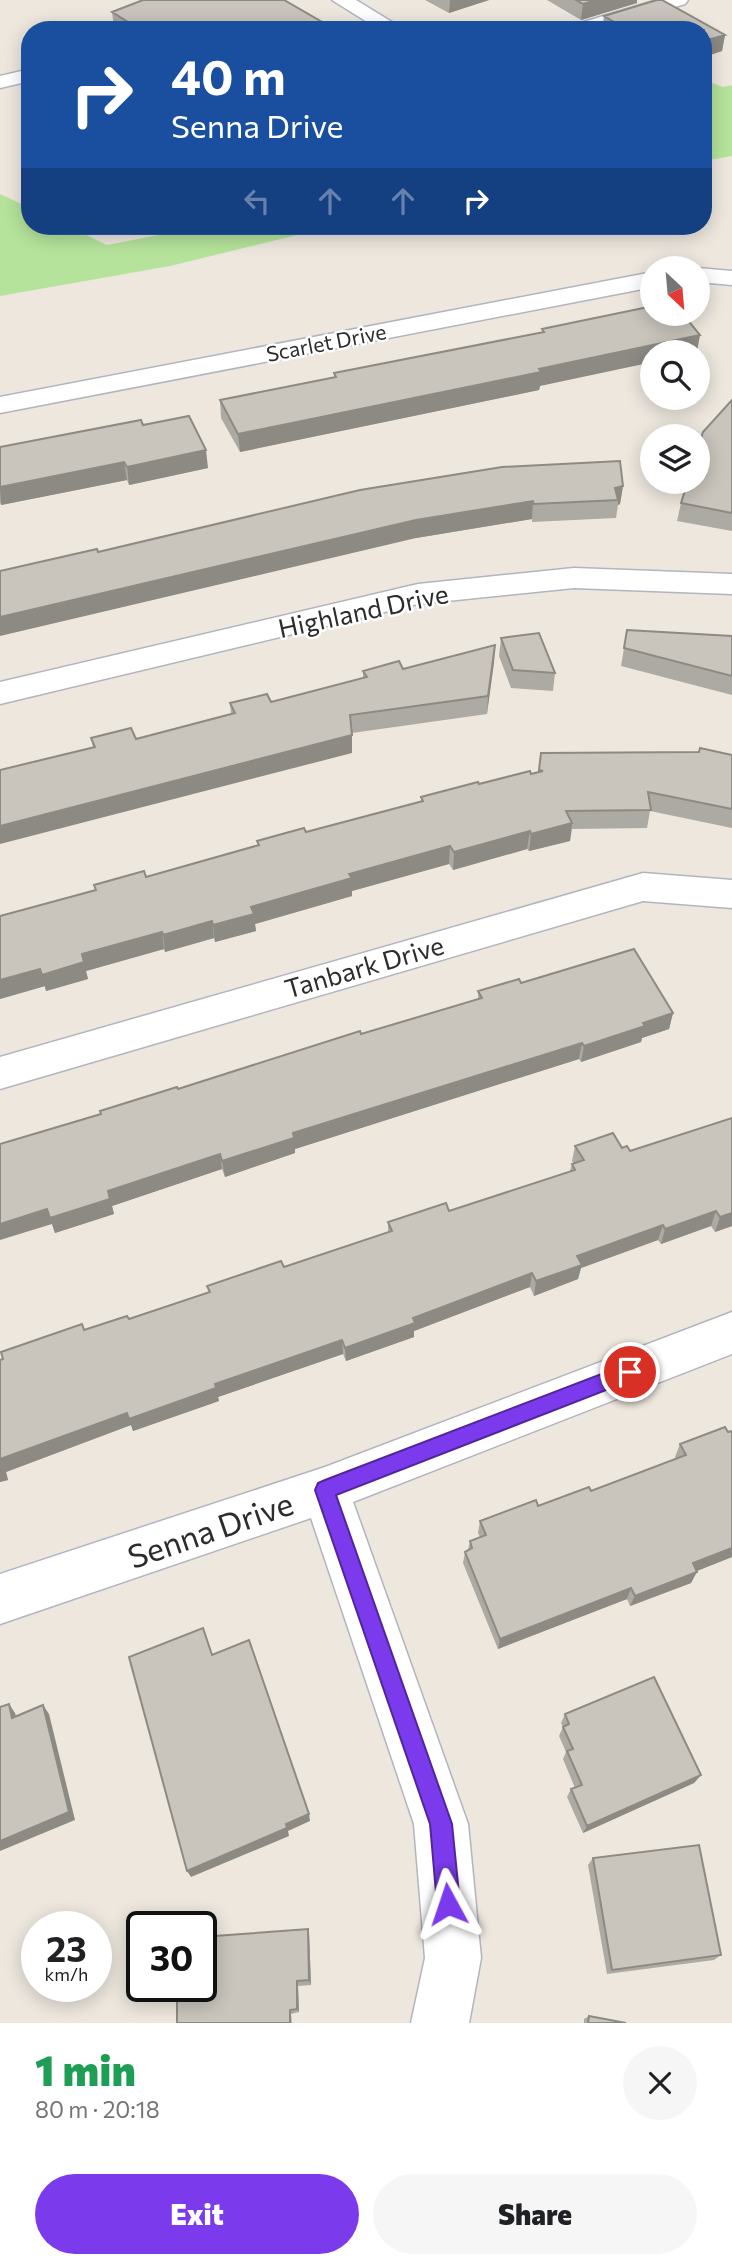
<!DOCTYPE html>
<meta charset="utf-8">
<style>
body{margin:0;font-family:Commissioner,sans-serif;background:#f6f6f6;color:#202124;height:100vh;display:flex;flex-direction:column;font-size:26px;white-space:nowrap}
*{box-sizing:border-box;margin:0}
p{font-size:23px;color:#757577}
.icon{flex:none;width:38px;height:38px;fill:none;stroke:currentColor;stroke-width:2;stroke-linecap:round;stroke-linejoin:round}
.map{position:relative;height:2023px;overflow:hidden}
.drawer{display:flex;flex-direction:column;background:#fff;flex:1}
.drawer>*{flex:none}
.hud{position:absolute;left:21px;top:21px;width:691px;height:214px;border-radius:28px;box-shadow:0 4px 18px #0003;background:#1a4fa0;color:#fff;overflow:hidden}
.needle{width:46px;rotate:154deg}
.fabs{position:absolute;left:640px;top:256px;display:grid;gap:14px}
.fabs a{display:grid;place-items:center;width:70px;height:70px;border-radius:50%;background:#fff;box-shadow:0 4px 18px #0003;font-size:35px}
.speed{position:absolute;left:21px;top:1911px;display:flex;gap:14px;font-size:35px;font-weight:700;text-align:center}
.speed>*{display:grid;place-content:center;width:91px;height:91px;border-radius:50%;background:#fff;box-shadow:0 4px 18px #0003;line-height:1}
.speed small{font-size:18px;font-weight:400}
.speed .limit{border:4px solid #111;border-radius:10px;background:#fff;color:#111}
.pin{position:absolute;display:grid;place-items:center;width:60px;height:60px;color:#fff;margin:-30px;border:4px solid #fff;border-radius:50%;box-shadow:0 2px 7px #0007}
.me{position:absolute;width:77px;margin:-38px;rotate:355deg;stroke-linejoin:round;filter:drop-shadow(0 0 5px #0008)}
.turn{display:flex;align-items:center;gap:24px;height:147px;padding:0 35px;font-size:32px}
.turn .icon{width:91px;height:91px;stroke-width:2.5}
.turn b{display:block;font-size:49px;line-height:60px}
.lanes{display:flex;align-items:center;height:66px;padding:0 35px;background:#0003;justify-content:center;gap:35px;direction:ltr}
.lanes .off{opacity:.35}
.round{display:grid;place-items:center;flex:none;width:74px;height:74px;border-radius:37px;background:#f6f6f6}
.overview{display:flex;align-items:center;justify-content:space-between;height:119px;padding:0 35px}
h1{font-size:42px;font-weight:800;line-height:52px;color:#1e9e55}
.cta{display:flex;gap:14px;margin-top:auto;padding:14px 35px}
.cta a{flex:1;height:80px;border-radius:42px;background:#7c3aed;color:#fff;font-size:28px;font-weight:800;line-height:80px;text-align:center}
.cta a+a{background:#f6f6f6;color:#202124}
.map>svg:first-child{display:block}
.green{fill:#b5e39b}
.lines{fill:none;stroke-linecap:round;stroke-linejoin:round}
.minor-casing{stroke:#b2b5bf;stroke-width:3}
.minor{fill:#fff;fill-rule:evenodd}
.wall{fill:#ada9a3}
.shaded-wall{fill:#8d8a84}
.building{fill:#c9c5bd;stroke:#8d8a84;stroke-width:2}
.route{fill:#7c3aed;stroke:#51269a;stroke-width:2}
.labels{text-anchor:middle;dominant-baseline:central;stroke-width:5;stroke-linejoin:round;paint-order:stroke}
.far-street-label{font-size:21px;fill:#2c2c2c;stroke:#fff}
.street-label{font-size:26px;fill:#2c2c2c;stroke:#fff}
.near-street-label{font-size:32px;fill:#2c2c2c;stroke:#fff}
</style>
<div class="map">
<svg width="732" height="2023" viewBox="0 0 732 2023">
<rect width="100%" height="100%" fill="#ede7de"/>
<!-- green -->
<path class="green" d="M 704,80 L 723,87 L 732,85 L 732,156 L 704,161 Z
M 0,194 L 30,208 L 30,226 L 68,226 L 107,245 L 206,226 L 313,226 L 314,231 L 170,266 L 0,296 Z"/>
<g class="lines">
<!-- minor casing -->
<g class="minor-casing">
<path id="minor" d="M 332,0 L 356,0 L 405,30 L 380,30 Z
M 657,0 L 688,0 L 685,4 L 599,30 L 567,30 L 570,26 Z
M 30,69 L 30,81 L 0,88 L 0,76 Z
M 697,268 L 698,268 L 732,271 L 732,285 L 698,282 Z
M 653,272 L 653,287 L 0,413 L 0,397 Z
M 574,568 L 732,574 L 732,594 L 574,588 L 418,604 L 0,704 L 0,682 L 418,584 Z
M 643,873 L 732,880 L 732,908 L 643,901 L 0,1089 L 0,1057 Z
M 732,1312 L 732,1354 L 353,1502 L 468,1824 L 481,1958 L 469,2023 L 411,2023 L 425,1958 L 414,1824 L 311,1518 L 0,1624 L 0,1574 L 325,1467 Z"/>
</g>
<!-- minor -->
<use href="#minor" class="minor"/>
</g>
<!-- wall -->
<path class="wall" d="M 425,0 L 489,0 L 449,13 Z
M 547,0 L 637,0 L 637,3 L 581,20 Z
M 657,0 L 662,0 L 725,35 L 722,51 L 704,57 L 704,30 L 602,30 L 604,16 Z
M 287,2 L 336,30 L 116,30 L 114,28 L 112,12 Z
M 653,306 L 540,386 L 539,390 L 240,452 L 221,418 L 220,400 L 334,377 L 334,373 L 542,332 L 542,329 Z
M 732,400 L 732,531 L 677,521 L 681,503 Z
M 143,425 L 208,468 L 129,485 L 127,480 L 1,505 L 0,502 L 0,447 Z
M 623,486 L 620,504 L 618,505 L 616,518 L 532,522 L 532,519 L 416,538 L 98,552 Z
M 627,630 L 732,636 L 732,695 L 621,666 Z
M 501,638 L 555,673 L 553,691 L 511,688 L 499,656 Z
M 495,645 L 487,714 L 352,733 L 352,753 L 93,747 L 91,738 L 136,739 L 231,714 L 230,703 L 271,702 L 363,678 L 363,671 L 403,669 Z
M 541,753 L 732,755 L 732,828 L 650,811 L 647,828 L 572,829 L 570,841 L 529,851 L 527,849 L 453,870 L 449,864 L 352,891 L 352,896 L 255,924 L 256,931 L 215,942 L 214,938 L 165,952 L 164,949 L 86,971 L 88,979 L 46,991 L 45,986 L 0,999 L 95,890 L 94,885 L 146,877 L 257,845 L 257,841 L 306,832 L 421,802 L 421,797 L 479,784 L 538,772 Z
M 521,983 L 673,1013 L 669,1029 L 642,1038 L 641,1042 L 581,1062 L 579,1059 L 295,1149 L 295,1153 L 225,1177 L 222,1169 L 112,1206 L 114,1214 L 55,1233 L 52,1224 L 101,1114 L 178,1089 L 478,999 L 478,991 Z
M 732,1118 L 732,1226 L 715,1232 L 711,1226 L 661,1244 L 658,1240 L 581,1268 L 578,1279 L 534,1296 L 530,1287 L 414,1331 L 414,1337 L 346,1361 L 343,1354 L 218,1397 L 219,1401 L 133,1431 L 131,1425 L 6,1472 L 8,1480 L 0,1482 L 0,1360 L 84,1330 L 129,1319 L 209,1292 L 207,1286 L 284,1267 L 388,1232 L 388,1222 L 449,1211 L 570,1171 L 572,1164 L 574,1164 L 572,1161 L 575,1146 L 622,1148 L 630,1151 Z
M 732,1431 L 732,1557 L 696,1571 L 691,1583 L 630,1606 L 627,1599 L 498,1649 L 463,1563 L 465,1552 L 468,1550 L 470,1541 L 480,1537 L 478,1533 L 480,1521 L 591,1491 L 676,1459 L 675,1457 L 680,1444 Z
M 565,1714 L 701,1775 L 694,1783 L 583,1833 L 567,1797 L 571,1789 L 575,1788 L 563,1759 L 566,1752 L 559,1736 L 563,1727 L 561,1723 Z
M 593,1858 L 721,1955 L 714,1960 L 607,1974 L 588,1865 Z
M 309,1934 L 311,1985 L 298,1986 L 299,2012 L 291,2014 L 292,2023 L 177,2023 Z
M 589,2016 L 626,2023 L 584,2023 L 584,2019 Z"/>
<!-- shaded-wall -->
<path class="shaded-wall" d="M 450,0 L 489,0 L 449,13 Z
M 596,0 L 637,0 L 637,3 L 581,20 L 583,4 Z
M 725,35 L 722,51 L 704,57 L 704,41 Z
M 700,335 L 697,352 L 653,352 L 653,362 L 540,386 L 539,390 L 240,452 L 238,434 Z
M 206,450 L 208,468 L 129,485 L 127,467 Z
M 124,462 L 127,480 L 1,505 L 0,487 Z
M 623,486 L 620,504 L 618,505 L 618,500 L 615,488 Z
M 533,501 L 532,519 L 416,538 L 0,636 L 0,617 L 416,520 Z
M 495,645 L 494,663 L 487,714 L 488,696 Z
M 352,735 L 352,753 L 0,844 L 0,826 Z
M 572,823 L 570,841 L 529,851 L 531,834 Z
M 530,831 L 527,849 L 453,870 L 454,852 Z
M 450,846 L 449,864 L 352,891 L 352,896 L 255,924 L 256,931 L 215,942 L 213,925 L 251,907 L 349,874 Z
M 212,921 L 214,938 L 165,952 L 163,935 Z
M 162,932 L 164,949 L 86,971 L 88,979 L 46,991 L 42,975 L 82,954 Z
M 40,969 L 45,986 L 0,999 L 0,980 Z
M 673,1013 L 669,1029 L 642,1038 L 641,1042 L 581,1062 L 584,1046 L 643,1023 Z
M 582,1043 L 579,1059 L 295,1149 L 295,1153 L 225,1177 L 222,1161 L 293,1133 Z
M 220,1154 L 222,1169 L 112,1206 L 114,1214 L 55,1233 L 52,1224 L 0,1240 L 0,1224 L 108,1191 Z
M 716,1211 L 711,1226 L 661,1244 L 665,1229 Z
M 732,1213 L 732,1226 L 715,1232 L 720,1217 Z
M 663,1225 L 658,1240 L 581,1268 L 578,1279 L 534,1296 L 536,1281 L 577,1256 Z
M 532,1273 L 530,1287 L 414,1331 L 414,1337 L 346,1361 L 345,1348 L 413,1318 Z
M 342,1340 L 343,1354 L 218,1397 L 219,1401 L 133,1431 L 129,1419 L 215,1384 Z
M 127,1413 L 131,1425 L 6,1472 L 8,1480 L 0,1482 L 0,1459 Z
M 732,1548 L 732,1557 L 687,1575 L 693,1563 Z
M 697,1572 L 691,1583 L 630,1606 L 635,1596 Z
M 631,1588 L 627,1599 L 498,1649 L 500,1639 Z
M 9,1704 L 15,1713 L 19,1726 L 12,1718 Z
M 43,1705 L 49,1714 L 75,1820 L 0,1851 L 0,1841 Z
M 701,1775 L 694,1783 L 583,1833 L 587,1826 Z
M 309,1814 L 310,1821 L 288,1831 L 289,1836 L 191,1877 L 187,1871 L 286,1824 Z
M 308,1929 L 309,1934 L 311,1985 L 309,1980 Z
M 297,1981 L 298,1986 L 299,2012 L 297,2009 Z"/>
<!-- building -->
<path class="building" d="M 143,0 L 284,0 L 336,30 L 141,30 L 112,12 Z
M 576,0 L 596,0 L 583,4 Z
M 657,0 L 662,0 L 725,35 L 704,41 L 704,30 L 628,30 L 604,16 Z
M 653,306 L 653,313 L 682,313 L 700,335 L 539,369 L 541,372 L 238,434 L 220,400 L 336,377 L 334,373 L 544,332 L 542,329 Z
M 732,400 L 732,513 L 681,503 L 688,481 L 698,481 L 698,447 L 703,432 Z
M 189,416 L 206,450 L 127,467 L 124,462 L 0,487 L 0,447 L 141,420 L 143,425 Z
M 620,461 L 623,486 L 615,488 L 618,500 L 534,504 L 533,501 L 416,520 L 0,617 L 0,571 L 97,549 L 98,552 L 360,490 L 502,467 Z
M 627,630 L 732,636 L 732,676 L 624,648 Z
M 539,633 L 555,673 L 513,670 L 501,638 Z
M 495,645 L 488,696 L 350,715 L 352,735 L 0,826 L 0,770 L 95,747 L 91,738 L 131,728 L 136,739 L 235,713 L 230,703 L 267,694 L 271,702 L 367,677 L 363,671 L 399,661 L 403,669 Z
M 700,748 L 732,755 L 732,809 L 648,792 L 651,810 L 566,811 L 572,823 L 531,834 L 530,831 L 454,852 L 450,846 L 349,874 L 352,878 L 251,907 L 254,914 L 213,925 L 212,921 L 163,935 L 162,932 L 82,954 L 84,962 L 42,975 L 40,969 L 0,980 L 0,916 L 96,890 L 94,885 L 144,871 L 146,877 L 259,845 L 257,841 L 304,828 L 306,832 L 423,801 L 421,797 L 478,782 L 479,784 L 530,771 L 531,774 L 543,771 L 539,770 L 541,753 L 699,752 Z
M 634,949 L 673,1013 L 643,1023 L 645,1026 L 584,1046 L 582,1043 L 293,1133 L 294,1138 L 222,1161 L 220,1154 L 108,1191 L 110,1199 L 50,1218 L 47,1209 L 0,1224 L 0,1144 L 101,1114 L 100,1111 L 177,1087 L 178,1089 L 360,1031 L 361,1034 L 482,998 L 478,991 L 519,979 L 521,983 Z
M 732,1118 L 732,1213 L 720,1217 L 716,1211 L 665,1229 L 663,1225 L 577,1256 L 582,1265 L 536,1281 L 532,1273 L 413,1318 L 415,1323 L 345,1348 L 342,1340 L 215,1384 L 216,1388 L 129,1419 L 127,1413 L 0,1459 L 0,1360 L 3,1359 L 1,1352 L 82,1324 L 84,1330 L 127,1316 L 129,1319 L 210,1292 L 207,1286 L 281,1261 L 284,1267 L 392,1231 L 388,1222 L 446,1203 L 449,1211 L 575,1170 L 572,1164 L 584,1160 L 575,1146 L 613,1133 L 622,1148 L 627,1146 L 630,1151 Z
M 725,1427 L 728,1432 L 732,1431 L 732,1548 L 693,1563 L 697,1572 L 635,1596 L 631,1588 L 500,1639 L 465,1552 L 472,1548 L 470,1541 L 486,1535 L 480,1521 L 536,1500 L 538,1506 L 589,1487 L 591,1491 L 686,1455 L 680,1444 Z
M 203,1628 L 212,1655 L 249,1640 L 309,1814 L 286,1824 L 287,1828 L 187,1871 L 129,1657 Z
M 654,1677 L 701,1775 L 587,1826 L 571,1789 L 582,1785 L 567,1751 L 573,1749 L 563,1727 L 569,1724 L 565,1714 Z
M 9,1704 L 12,1718 L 43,1705 L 69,1812 L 0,1841 L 0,1707 Z
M 699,1845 L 721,1955 L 612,1970 L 593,1858 Z
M 308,1929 L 309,1980 L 297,1981 L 297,2009 L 290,2010 L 290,2023 L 177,2023 L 177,1986 L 201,1986 L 201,1937 Z
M 589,2016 L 626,2023 L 588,2023 Z"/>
<!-- route -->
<path class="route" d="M 630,1363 L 637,1366 L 640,1372 L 637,1378 L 336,1495 L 452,1824 L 460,1904 L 456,1912 L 448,1916 L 440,1912 L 437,1904 L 430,1824 L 315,1490 L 318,1483 L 325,1480 Z"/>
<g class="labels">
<!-- far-street labels -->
<g class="far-street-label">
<text transform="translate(326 342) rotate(-11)">Scarlet Drive</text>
</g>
<!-- street labels -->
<g class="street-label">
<text transform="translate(363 610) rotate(-12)">Highland Drive</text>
<text transform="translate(364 966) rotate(-16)">Tanbark Drive</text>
</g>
<!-- near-street labels -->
<g class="near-street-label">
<text transform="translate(210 1529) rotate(-19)">Senna Drive</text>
</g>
</g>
</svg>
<div class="fabs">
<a><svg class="needle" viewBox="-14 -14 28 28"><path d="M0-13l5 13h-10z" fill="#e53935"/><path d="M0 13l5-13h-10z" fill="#757577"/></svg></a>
<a><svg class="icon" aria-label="search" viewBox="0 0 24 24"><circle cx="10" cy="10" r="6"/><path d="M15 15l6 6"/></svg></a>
<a><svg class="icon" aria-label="layers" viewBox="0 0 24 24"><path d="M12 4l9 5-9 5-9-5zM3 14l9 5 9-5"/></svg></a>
</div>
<div class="speed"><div>23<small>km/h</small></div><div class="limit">30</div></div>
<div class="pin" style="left:630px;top:1372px;background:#d93025"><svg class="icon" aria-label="arrive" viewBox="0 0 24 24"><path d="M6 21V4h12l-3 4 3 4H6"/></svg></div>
<svg class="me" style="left:448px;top:1904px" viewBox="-20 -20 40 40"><path d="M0-17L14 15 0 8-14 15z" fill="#7c3aed" stroke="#fff" stroke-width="4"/></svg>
<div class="hud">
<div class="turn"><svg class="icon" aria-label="right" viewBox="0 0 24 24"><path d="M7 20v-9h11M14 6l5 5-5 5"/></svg><div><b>40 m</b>Senna Drive</div></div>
<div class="lanes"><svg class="icon off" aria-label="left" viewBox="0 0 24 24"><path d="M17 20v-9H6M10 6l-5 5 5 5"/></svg><svg class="icon off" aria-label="ahead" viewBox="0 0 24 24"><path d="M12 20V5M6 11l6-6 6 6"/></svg><svg class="icon off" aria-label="ahead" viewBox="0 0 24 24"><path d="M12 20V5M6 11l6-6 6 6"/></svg><svg class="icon" aria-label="right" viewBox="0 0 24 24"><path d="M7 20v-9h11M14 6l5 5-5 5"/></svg></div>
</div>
</div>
<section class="drawer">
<div class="overview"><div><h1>1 min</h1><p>80 m · 20:18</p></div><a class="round"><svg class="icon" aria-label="close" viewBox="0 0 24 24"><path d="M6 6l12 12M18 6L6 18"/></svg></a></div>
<div class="cta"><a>Exit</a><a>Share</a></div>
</section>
